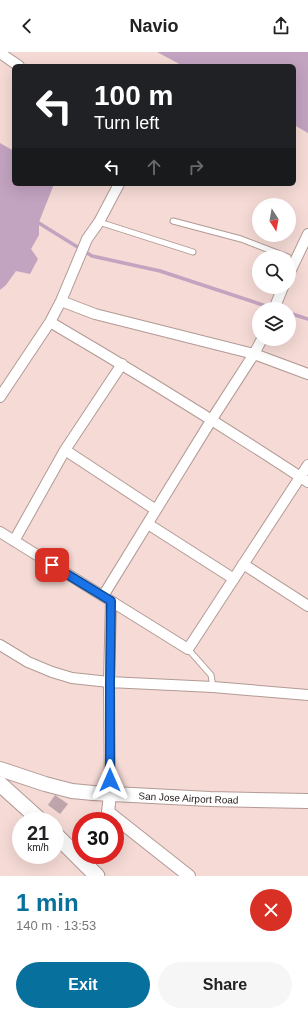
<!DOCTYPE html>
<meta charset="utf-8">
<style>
body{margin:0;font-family:Arial,sans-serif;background:#f6f6f6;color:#222;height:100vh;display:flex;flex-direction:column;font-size:15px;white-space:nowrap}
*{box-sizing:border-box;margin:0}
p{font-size:13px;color:#767676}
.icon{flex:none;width:22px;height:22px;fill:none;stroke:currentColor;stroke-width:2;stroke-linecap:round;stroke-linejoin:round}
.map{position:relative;height:824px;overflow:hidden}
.details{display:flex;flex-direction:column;background:#fff;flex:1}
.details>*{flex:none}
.banner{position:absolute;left:12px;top:12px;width:284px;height:122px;border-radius:6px;box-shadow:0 4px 16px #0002;background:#202124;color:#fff;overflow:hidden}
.needle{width:26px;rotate:169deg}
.fabs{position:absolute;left:252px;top:146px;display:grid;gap:8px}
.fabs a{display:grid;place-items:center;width:44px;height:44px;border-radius:50%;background:#fff;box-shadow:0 4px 16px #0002;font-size:20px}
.speed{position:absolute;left:12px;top:760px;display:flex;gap:8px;font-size:20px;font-weight:700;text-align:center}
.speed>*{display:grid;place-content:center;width:52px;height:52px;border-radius:50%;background:#fff;box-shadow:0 4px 16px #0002;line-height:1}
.speed small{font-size:10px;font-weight:400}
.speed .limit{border:6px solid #d22;background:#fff;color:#111}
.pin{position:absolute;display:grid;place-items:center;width:34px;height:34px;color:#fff;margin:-17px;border-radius:8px;box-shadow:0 2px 6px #0006}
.me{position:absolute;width:44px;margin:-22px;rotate:0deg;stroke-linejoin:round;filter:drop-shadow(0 0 3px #0008)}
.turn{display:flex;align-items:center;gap:14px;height:84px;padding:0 16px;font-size:18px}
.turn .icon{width:52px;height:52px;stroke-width:2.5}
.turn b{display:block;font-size:28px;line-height:34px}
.lanes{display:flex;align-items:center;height:38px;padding:0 16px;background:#0003;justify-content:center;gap:20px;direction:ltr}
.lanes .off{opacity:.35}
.round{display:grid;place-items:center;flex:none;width:42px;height:42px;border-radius:21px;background:#f6f6f6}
.head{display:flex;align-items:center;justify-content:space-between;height:68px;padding:0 16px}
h1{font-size:24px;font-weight:700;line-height:30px;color:#07709c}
.action{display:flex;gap:8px;margin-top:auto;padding:8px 16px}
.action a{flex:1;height:46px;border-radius:24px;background:#07709c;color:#fff;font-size:16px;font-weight:700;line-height:46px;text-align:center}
.action a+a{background:#f6f6f6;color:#222}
header{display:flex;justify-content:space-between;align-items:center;height:52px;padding:0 16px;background:#fff;font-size:18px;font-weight:700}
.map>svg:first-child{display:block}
.water{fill:#c2a3c0}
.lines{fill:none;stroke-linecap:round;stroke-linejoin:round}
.stream{stroke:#c2a3c0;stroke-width:3.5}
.building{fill:#bea5ab}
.service-casing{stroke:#b29a95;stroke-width:7}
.minor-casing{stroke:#b29a95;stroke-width:12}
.tertiary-casing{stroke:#b29a95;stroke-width:14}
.secondary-casing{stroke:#b29a95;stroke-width:16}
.primary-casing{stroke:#b29a95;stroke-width:17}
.service{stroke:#fff;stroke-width:5}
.minor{stroke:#fff;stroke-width:10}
.tertiary{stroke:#fff;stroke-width:12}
.secondary{stroke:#fff;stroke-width:14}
.primary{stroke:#fff;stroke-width:15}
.route-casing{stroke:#114b97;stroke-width:10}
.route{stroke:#1a73e8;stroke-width:7}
.labels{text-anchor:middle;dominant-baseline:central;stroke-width:3;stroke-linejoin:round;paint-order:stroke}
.street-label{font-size:10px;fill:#241b19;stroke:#fff}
</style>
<header><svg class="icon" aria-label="back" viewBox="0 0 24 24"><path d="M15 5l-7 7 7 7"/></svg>Navio<svg class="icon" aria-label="share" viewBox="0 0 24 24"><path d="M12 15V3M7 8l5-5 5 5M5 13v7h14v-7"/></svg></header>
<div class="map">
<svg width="308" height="824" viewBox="0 0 308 824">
<rect width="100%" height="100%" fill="#f5dad5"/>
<!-- water -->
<path class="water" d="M 157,0 L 308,0 L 308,81 L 294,73 L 294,14 L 183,14 Z
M 0,91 L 14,99 L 14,132 L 54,132 L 39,170 L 39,183 L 31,197 L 38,207 L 30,222 L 16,219 L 6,233 L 0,238 Z"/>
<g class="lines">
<!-- stream -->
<path class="stream" d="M 34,168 L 92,204 L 160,219 L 272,256
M 289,261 L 308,267"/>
</g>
<!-- building -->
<path class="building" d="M 55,743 L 68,752 L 60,762 L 48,753 Z"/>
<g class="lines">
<!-- service casing -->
<g class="service-casing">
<path id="service" d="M 173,169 L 241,187 L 288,205
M 99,170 L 193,200
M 188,597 L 211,623 L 213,635"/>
</g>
<!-- minor casing -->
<g class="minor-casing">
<path id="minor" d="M 0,1 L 19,14
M 289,222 L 308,182
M 61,249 L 95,262 L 254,302 L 308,322
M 274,257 L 283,235
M 50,270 C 137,321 223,374 308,430
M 0,345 L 50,270 L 61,249 L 87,187 L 99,170 L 119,132
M 65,398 L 156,458
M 148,472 L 234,527
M 0,480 L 188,597 L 308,413
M 14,489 L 65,398 L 122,312
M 243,512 L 308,554
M 103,544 L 212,367 L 254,302 L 262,287
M 0,593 L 28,610 L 52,620 L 72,626 L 109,630 L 213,635 L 308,643
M 110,742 L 109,630 L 111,549"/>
</g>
<!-- tertiary casing -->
<g class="tertiary-casing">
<path id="tertiary" d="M 110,742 L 108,760 L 189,824"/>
</g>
<!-- secondary casing -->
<g class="secondary-casing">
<g id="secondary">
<path id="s1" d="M 0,717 L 45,732 L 72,739 L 93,741 L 210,747 L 308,749"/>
</g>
</g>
<!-- primary casing -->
<g class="primary-casing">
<path id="primary" d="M 0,732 L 41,769
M 55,782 L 97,824"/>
</g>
<!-- service -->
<use href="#service" class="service"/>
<!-- minor -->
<use href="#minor" class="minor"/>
<!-- tertiary -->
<use href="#tertiary" class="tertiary"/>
<!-- secondary -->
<use href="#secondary" class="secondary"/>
<!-- primary -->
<use href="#primary" class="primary"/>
</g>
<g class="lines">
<!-- route casing -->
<g class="route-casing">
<path id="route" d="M 52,513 L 111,549 L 110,630 L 110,728"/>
</g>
<!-- route -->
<use href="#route" class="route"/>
</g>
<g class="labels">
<!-- street labels -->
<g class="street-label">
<text stroke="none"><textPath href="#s1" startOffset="192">San Jose Airport Road</textPath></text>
</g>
</g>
</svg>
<div class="fabs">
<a><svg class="needle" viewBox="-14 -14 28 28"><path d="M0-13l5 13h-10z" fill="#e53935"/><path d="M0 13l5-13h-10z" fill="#767676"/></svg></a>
<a><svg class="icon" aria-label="search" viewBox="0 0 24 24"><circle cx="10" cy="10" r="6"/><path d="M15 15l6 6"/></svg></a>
<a><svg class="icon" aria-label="layers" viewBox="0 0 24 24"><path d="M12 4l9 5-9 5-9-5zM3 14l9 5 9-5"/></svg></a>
</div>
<div class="speed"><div>21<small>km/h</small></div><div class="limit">30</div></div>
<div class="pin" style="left:52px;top:513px;background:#d93025"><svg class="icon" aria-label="arrive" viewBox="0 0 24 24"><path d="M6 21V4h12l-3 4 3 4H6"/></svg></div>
<svg class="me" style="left:110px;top:728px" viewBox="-20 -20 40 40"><path d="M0-17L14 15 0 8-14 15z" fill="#1a73e8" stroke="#fff" stroke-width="4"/></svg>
<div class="banner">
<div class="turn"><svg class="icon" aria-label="left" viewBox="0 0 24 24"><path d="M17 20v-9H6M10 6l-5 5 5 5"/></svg><div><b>100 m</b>Turn left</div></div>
<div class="lanes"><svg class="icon" aria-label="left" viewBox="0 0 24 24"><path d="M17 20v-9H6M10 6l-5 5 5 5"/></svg><svg class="icon off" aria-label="ahead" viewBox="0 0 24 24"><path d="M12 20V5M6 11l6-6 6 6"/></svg><svg class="icon off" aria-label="right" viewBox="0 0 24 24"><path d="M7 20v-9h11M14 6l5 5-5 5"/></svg></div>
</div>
</div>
<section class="details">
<div class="head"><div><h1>1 min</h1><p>140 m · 13:53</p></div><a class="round" style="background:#d93025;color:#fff"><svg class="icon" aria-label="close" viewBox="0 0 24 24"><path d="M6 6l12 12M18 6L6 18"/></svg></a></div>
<div class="action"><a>Exit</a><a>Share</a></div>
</section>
